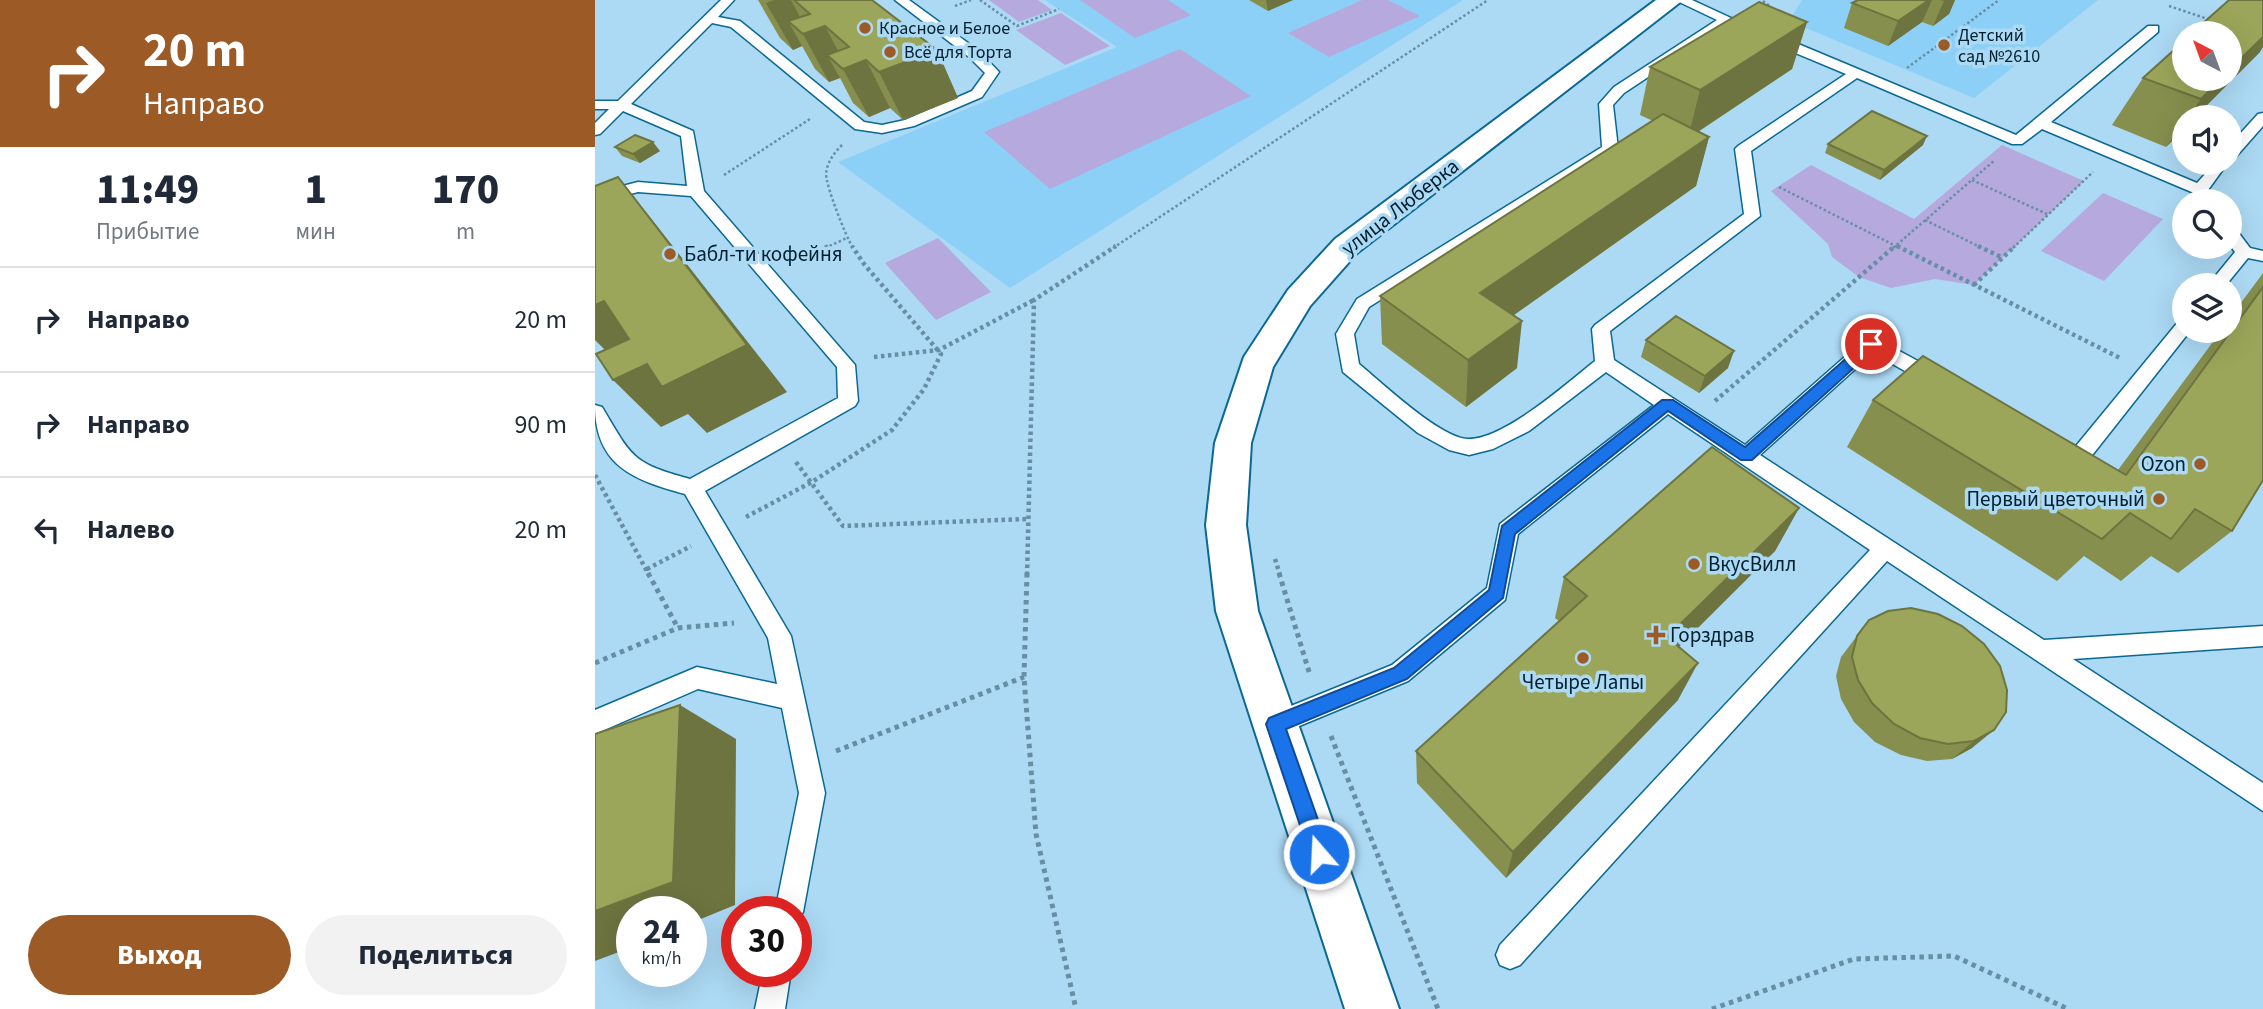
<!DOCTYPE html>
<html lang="ru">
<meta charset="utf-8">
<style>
body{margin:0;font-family:"Source Sans 3",sans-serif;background:#f2f2f3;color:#1f2937;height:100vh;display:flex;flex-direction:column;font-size:26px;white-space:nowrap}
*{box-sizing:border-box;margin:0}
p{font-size:23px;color:#747a83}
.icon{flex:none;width:38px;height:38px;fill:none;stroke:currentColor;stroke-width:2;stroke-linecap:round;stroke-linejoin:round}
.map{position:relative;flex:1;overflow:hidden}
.sheet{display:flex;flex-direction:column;background:#fff;width:595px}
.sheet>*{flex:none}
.banner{background:#9c5a27;color:#fff;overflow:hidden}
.needle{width:46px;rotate:319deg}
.tools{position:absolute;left:1577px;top:21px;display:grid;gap:14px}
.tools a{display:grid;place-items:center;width:70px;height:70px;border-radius:50%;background:#fff;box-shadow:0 7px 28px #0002;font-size:35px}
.speed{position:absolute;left:21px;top:896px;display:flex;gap:14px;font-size:35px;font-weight:700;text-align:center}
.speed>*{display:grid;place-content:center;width:91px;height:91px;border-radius:50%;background:#fff;box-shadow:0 7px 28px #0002;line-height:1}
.speed small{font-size:18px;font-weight:400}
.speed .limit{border:10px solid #d22;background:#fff;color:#111}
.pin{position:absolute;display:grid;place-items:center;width:60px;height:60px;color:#fff;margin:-30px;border:4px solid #fff;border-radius:50%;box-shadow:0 2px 7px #0007}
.me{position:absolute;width:77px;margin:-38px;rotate:341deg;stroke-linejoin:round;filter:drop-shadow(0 0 5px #0008)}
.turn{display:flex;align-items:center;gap:24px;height:147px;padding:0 28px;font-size:32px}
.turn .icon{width:91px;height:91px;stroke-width:2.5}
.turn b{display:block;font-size:49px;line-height:60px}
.eta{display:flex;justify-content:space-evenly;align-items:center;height:119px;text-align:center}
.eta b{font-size:42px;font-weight:800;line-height:49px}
.action{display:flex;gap:14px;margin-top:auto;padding:14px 28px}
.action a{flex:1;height:80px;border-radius:42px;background:#9c5a27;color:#fff;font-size:28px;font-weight:800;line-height:80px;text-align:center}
.action a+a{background:#f2f2f3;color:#1f2937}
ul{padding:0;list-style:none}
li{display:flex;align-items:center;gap:21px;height:105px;padding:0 28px;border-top:2px solid #e0e1e3}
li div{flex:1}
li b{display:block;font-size:26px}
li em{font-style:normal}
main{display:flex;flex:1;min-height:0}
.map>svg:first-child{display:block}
.built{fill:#8cd0f8}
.green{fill:#b6a9de}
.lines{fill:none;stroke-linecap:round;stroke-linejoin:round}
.service-casing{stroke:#0a6992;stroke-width:3}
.minor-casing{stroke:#0a6992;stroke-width:4}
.path-far2{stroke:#678ea5;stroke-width:2.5;stroke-dasharray:2.5 2.5;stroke-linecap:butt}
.path-far1{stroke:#678ea5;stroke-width:4.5;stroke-dasharray:3.5 3.5;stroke-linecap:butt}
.path{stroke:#678ea5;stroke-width:5;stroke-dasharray:4.5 4.5;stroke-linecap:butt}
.service{fill:#fff;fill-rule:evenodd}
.minor{fill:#fff;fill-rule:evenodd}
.wall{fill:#868f4d}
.shaded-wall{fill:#6d743f}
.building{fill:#9ca65a;stroke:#6d743f;stroke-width:2}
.route{fill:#1a73e8;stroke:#114b97;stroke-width:2}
.poi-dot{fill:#9c5a27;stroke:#acd9f4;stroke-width:2.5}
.labels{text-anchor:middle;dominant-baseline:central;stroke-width:7;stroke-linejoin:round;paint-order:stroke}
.far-poi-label{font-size:18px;fill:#002030;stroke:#acd9f4;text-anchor:start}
.street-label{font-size:21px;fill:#002030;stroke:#acd9f4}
.poi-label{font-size:21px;fill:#002030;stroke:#acd9f4;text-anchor:start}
</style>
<main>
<section class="sheet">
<div class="banner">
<div class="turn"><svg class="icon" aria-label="right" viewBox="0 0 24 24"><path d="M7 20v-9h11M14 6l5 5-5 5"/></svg><div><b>20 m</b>Направо</div></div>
</div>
<div class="eta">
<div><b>11:49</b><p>Прибытие</p></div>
<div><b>1</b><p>мин</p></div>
<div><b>170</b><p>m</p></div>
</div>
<ul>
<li><svg class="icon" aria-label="right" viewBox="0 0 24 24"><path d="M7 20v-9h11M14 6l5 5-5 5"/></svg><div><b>Направо</b></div><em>20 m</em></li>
<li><svg class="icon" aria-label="right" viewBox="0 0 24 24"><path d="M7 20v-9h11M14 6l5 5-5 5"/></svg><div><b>Направо</b></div><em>90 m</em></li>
<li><svg class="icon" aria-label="left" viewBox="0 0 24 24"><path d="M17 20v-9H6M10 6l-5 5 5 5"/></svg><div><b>Налево</b></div><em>20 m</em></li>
</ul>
<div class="action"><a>Выход</a><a>Поделиться</a></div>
</section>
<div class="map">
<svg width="1668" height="1009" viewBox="0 0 1668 1009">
<rect width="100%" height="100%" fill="#acd9f4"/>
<!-- built -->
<path class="built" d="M 450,0 L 868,0 L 415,288 L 243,162 L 522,47 Z
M 1207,0 L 1503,0 L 1379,98 L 1194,21 Z"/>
<!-- green -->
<path class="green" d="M 394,0 L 443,0 L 457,10 L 424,22 Z
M 485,0 L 573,0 L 596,15 L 540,38 Z
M 767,0 L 793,0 L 825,16 L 734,57 L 693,33 Z
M 466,13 L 515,46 L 470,65 L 421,30 Z
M 585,49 L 656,96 L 455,189 L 389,132 Z
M 1407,145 L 1489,181 L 1379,285 L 1340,279 L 1296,288 L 1264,277 L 1237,257 L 1233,244 L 1176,191 L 1216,165 L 1319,219 Z
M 1508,193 L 1568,219 L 1509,281 L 1446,251 Z
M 343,238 L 396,292 L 341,320 L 290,263 Z"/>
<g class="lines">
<!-- service casing -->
<g class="service-casing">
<path id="service" d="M 126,0 L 139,0 L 123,17 L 145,21 L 269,122 L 287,125 L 310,120 L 377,91 L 390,73 L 374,57 L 300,0 L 314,0 L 384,51 L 404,72 L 387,97 L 319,126 L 287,133 L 260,129 L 136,27 L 117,23 L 36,104 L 98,131 L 109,191 L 260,365 L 263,401 L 260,406 L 110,491 L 196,636 L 230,793 L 208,912 L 201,923 L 201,912 L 180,912 L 204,793 L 187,708 L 103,689 L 0,734 L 0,710 L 102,667 L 182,684 L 173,638 L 90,494 C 39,480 0,466 0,405 L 7,407 C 37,457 36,463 95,479 L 243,398 L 242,367 L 96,196 L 43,192 L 0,203 L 0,193 L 43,182 L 92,186 L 86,136 L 28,111 L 5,134 L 0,135 L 0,123 L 14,109 L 0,109 L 0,101 L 23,101 Z
M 1080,0 L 1097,0 L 1149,24 L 1143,28 L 1133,24 L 1029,93 L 1018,105 L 1023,149 L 1020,152 L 774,307 L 759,334 L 764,364 C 786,382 847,440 874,439 C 910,439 972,383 1000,361 L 997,329 L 1000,325 L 1149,214 L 1140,149 L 1143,146 L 1251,74 L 1174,42 L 1174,36 L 1184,36 L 1421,135 L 1553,26 L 1563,26 L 1563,32 L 1456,122 L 1602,183 L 1620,163 L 1634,161 L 1613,190 L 1618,201 L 1604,201 L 1599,193 L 1447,129 L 1427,144 L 1417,144 L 1262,78 L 1156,151 L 1165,216 L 1015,331 L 1019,360 L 1150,445 L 1270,339 L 1282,339 L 1347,374 L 1349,379 L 1347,384 L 1333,384 L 1278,353 L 1165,455 L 1449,640 L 1668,626 L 1668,646 L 1478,659 L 1668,783 L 1668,811 L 1292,561 L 925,965 L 915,969 L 905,965 L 901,955 L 905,945 L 1275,550 L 1073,414 L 923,534 L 910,600 L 813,681 L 680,736 L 671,732 L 668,724 L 671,716 L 797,665 L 892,588 L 905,524 L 1059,405 L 1011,372 L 934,431 L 898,449 L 874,455 L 854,450 L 823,433 L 748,372 L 741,334 L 762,299 L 1007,147 L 1004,104 L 1019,87 L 1122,20 Z
M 1668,113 L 1668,126 L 1639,159 L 1634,160 L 1634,146 L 1663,114 Z
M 1634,227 L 1640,228 L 1655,248 L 1668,251 L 1668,261 L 1653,258 L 1631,285 L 1613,285 L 1640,252 L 1634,244 Z
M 1589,320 L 1589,331 L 1595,331 L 1491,463 C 1479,466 1463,458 1457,447 L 1460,442 L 1467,439 L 1481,446 L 1583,322 Z
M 168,971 L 196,971 L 190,1009 L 160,1009 Z"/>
</g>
<!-- minor casing -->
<g class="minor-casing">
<path id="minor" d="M 1061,0 L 1088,0 L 762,253 L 715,306 L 678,367 L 656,443 L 651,525 L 663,611 L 804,1009 L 750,1009 L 621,611 L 611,525 L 620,443 L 649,357 L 693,290 L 740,239 Z"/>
</g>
<!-- path-far2 -->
<path class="path-far2" d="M 385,0 L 422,26 L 464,9
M 1168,1 L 1181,11
M 360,6 L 376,0
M 1574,6 L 1616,20
M 1312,68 L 1404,0
M 247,145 C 239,153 232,162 231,174 C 231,186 251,237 258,248
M 129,175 L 215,119
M 1377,180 L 1452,214
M 1184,187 L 1305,248
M 1330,220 L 1387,248
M 230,248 L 252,238
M 518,248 L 893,0
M 1298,248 L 1400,160
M 1418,248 L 1498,172"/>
<!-- path-far1 -->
<path class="path-far1" d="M 1302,246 L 1527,359
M 1383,246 L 1408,258
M 198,262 L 234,246
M 1379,285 L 1420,246
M 279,357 L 344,350 L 439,300
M 1120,401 L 1300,246
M 201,462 L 248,526 L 431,519
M 0,475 L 54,575
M 151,517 L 217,482 L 297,430 L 329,389 L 346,354 L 269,264 L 257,246
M 680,559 L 685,575
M 52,569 L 96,546
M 432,575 L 439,300 L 521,246"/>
<!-- path -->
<path class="path" d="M 53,573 L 83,628
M 432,573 L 429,677 L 441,834 L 481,1009
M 684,573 L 715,675
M 0,663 L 83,628 L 139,623
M 736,736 L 843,1009
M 241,751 L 429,677
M 1117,1009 L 1259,959 L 1359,956 L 1473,1009"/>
<!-- service -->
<use href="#service" class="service"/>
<!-- minor -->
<use href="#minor" class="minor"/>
</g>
<!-- wall -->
<path class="wall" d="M 163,0 L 277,0 L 342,50 L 363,98 L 308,120 L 295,108 L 274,117 L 258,103 L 245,78 L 234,82 L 220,69 L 207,46 L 198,50 L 185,38 Z
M 654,0 L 698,0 L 673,11 Z
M 1261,0 L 1360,0 L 1354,14 L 1338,26 L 1327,22 L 1293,46 L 1249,28 L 1257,3 Z
M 1212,22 L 1197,69 L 1103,132 L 1114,137 L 1101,186 L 919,315 L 922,368 L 871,407 L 787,344 L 785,296 L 1058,121 L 1045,115 L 1055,67 Z
M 1665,52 L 1600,117 L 1589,117 L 1589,129 L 1571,147 L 1517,125 L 1548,78 Z
M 1233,144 L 1328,145 L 1285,180 L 1230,153 Z
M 20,147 L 65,151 L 45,163 L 27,156 Z
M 1668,273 L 1668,480 L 1637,531 L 1583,573 L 1556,556 L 1526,581 L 1489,556 L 1462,581 L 1252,447 L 1278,400 L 1523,470 L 1626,331 L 1634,331 L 1634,319 Z
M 1051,340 L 1133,368 L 1104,393 L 1046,357 Z
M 1204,508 L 1180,551 L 1084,647 L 1083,700 L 911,878 L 822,783 L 821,751 L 964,621 L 960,618 L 969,577 Z
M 1274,620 L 1405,666 L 1377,748 L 1357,759 L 1332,761 L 1306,755 L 1280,742 L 1259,722 L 1246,699 L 1241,676 L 1246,657 Z"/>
<!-- shaded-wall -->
<path class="shaded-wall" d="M 179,0 L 196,0 L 213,32 L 230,26 L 252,68 L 271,60 L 295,108 L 274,117 L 248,69 L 232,55 L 245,78 L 234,82 L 208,34 L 193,21 L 207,46 L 198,50 L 171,3 Z
M 671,0 L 698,0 L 673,11 Z
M 1334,0 L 1337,0 L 1327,22 L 1293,46 L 1303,21 Z
M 1345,0 L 1360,0 L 1354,14 L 1338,26 L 1349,1 Z
M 1212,22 L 1197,69 L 1093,138 L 1105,90 Z
M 1668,37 L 1668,47 L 1665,52 L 1600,117 L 1593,117 L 1606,99 L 1626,79 L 1634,79 L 1634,70 Z
M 342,50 L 363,98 L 308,120 L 284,72 Z
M 1589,122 L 1589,129 L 1571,147 Z
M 1332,136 L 1328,145 L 1285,180 L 1289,170 Z
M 1114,137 L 1101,186 L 882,341 L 885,293 Z
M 58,142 L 65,151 L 45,163 L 38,154 Z
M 23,177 L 62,226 L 192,392 L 112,433 L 93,414 L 66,427 L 18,380 L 52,364 Z
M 9,301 L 55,349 L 24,364 L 0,340 L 0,305 Z
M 927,321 L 922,368 L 871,407 L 873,360 Z
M 1139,351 L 1133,368 L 1104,393 L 1110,376 Z
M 1204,508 L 1180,551 L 1055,675 L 1072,637 Z
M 1103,663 L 1083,700 L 911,878 L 918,852 Z
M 85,705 L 141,739 L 140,905 L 96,923 L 96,912 L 37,912 L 37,947 L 0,961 L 0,911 Z
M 1399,730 L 1377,748 L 1357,759 L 1379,741 Z"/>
<!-- building -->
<path class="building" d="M 199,0 L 277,0 L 342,50 L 284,72 L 271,60 L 248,69 L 232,55 L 254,47 L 230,26 L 208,34 L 193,21 L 215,14 Z
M 1263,0 L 1334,0 L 1303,21 L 1257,3 Z
M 1634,0 L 1668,0 L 1668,37 L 1634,70 L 1634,33 L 1597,33 Z
M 1164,2 L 1212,22 L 1105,90 L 1055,67 Z
M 1589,41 L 1589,79 L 1626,79 L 1606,99 L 1548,78 Z
M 1277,111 L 1332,136 L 1289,170 L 1233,144 Z
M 1068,114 L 1114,137 L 885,293 L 927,321 L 873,360 L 785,296 Z
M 40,135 L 58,142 L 38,154 L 20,147 Z
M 23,177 L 152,345 L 67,387 L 52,364 L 18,380 L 1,354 L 34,339 L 9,301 L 0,305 L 0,186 Z
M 1668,287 L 1668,480 L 1637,531 L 1600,509 L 1576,539 L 1535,513 L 1507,539 L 1278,400 L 1328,356 L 1531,475 Z
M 1081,316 L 1139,351 L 1110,376 L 1051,340 Z
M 1117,447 L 1204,508 L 1072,637 L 1103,663 L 918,852 L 821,751 L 992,596 L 969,577 Z
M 1316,608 L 1343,614 L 1367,626 L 1389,644 L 1405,666 L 1412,690 L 1411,712 L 1399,730 L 1379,741 L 1353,744 L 1325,738 L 1299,724 L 1277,703 L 1263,680 L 1257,657 L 1262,636 L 1274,620 L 1293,611 Z
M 85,705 L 78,882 L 0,911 L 0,734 Z"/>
<!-- route -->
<path class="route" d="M 1276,339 L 1283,344 L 1281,348 L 1157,460 L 1146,460 L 1073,411 L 920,534 L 908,598 L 812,679 L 691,729 L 735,854 L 732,861 L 724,864 L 717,861 L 671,724 L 674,718 L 799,668 L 894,590 L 907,526 L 1067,400 L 1078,400 L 1150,447 L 1271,341 Z"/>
<!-- markers -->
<g class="poi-dot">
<circle cx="270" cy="28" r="7"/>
<circle cx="1349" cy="45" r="7"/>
<circle cx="295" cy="52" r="7"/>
<circle cx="75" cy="254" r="7"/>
<circle cx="1605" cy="464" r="7"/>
<circle cx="1564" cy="499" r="7"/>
<circle cx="1099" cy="564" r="7"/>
<path d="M1057.5 624.5h7v7h7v7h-7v7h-7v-7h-7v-7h7z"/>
<circle cx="988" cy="658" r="7"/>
</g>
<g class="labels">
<!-- far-poi labels -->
<g class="far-poi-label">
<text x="284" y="28">Красное и Белое</text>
<text x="1363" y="35">Детский<tspan x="1363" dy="21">сад №2610</tspan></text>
<text x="309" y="52">Всё для Торта</text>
</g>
<!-- street labels -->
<g class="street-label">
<text transform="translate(805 207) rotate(-38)">улица Люберка</text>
</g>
<!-- poi labels -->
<g class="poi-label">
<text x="89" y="254">Бабл-ти кофейня</text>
<text x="1591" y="464" text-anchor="end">Ozon</text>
<text x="1550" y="499" text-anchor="end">Первый цветочный</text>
<text x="1113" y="564">ВкусВилл</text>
<text x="1075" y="635">Горздрав</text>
<text x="988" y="682" text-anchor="middle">Четыре Лапы</text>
</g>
</g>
</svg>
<div class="tools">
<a><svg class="needle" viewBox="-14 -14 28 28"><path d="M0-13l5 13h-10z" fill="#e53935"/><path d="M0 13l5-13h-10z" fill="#747a83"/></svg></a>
<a><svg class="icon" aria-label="sound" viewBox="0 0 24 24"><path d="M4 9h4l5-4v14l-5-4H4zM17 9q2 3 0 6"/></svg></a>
<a><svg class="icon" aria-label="search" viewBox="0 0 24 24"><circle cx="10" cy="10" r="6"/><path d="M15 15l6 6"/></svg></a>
<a><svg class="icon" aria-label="layers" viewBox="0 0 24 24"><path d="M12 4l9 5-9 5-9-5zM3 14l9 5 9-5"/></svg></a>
</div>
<div class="speed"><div>24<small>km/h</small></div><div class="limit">30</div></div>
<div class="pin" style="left:1276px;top:344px;background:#d93025"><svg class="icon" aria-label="arrive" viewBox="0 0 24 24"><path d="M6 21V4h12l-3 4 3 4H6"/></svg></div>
<svg class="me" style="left:724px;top:854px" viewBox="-20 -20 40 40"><circle r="17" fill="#1a73e8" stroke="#fff" stroke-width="3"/><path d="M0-11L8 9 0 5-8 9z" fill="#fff"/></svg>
</div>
</main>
